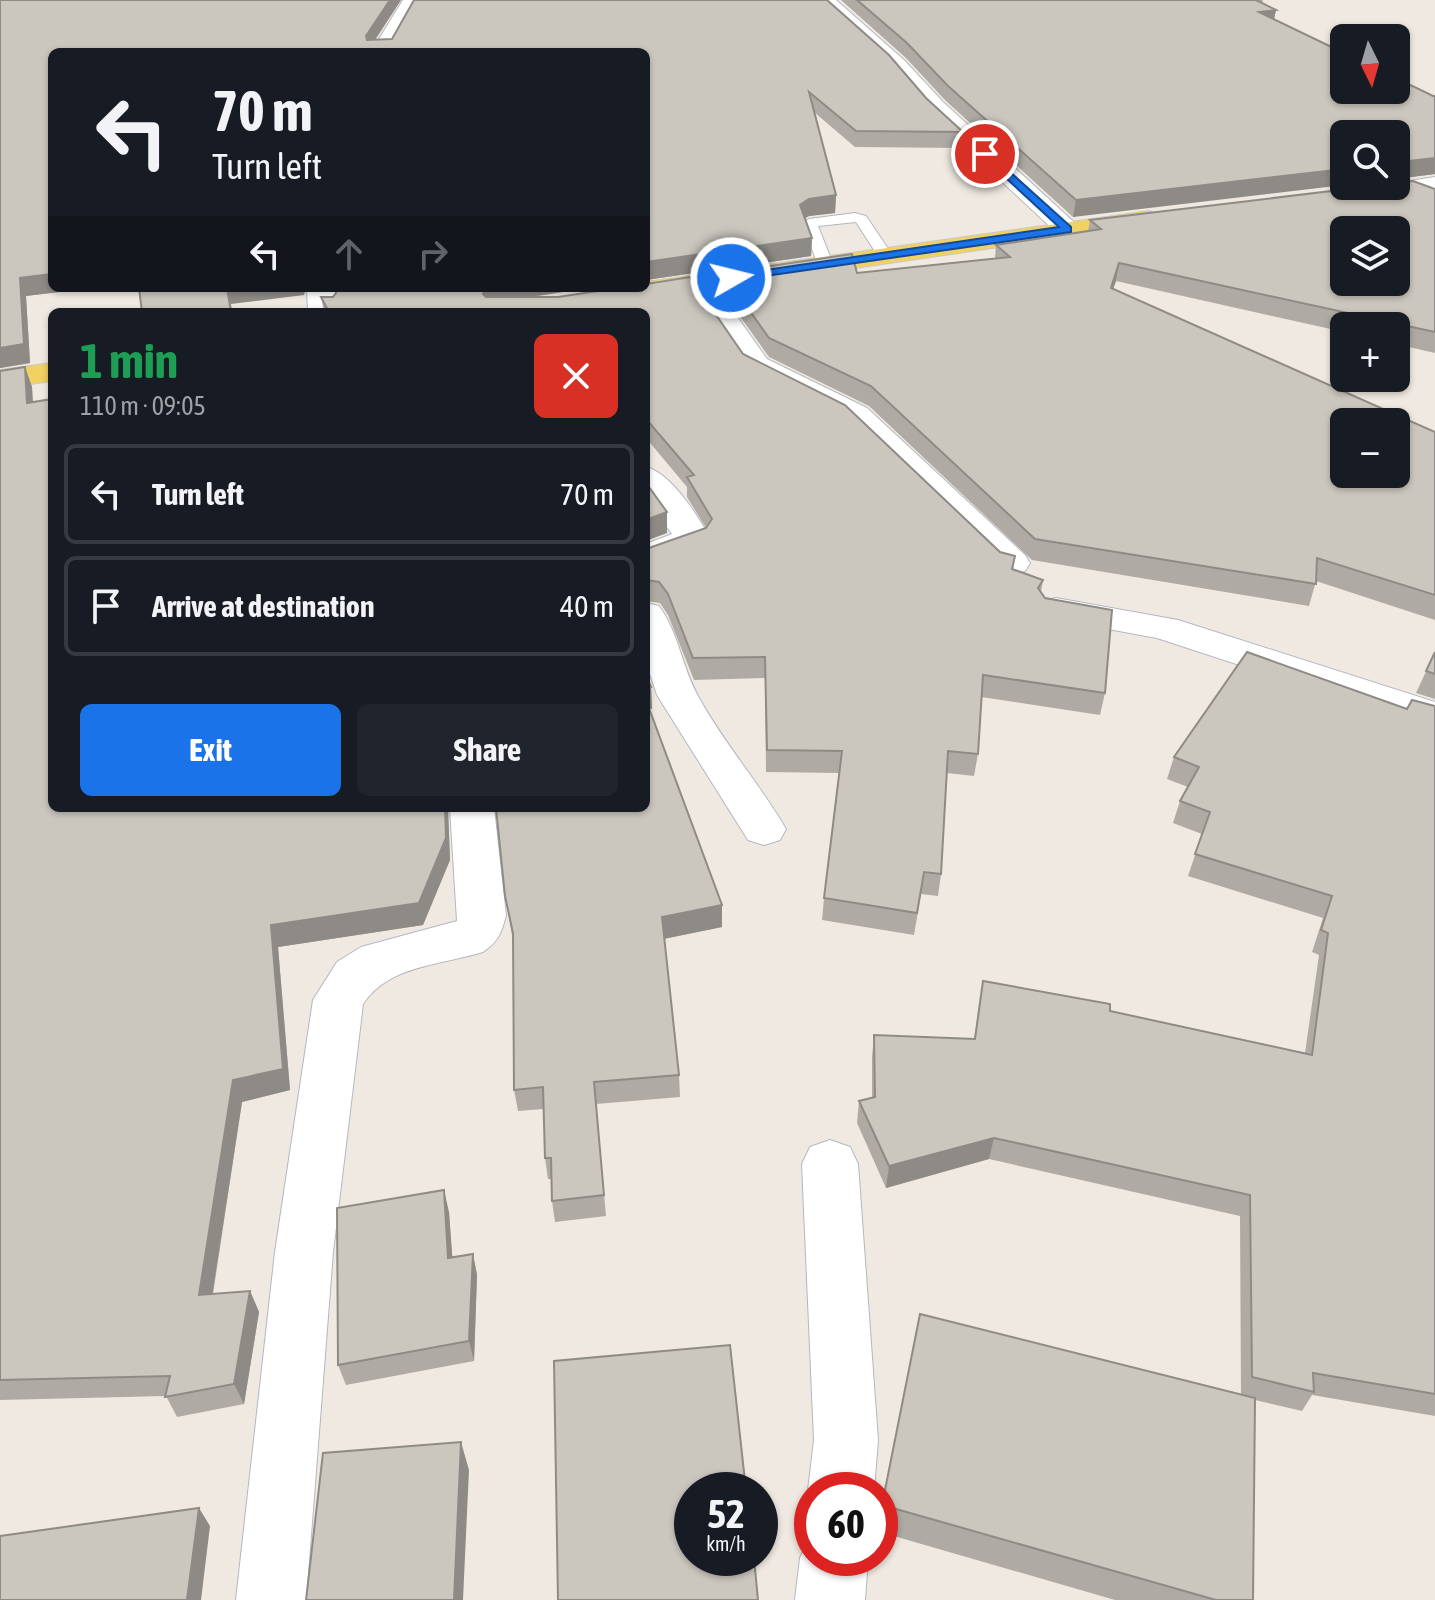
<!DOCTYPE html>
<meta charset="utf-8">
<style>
body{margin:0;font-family:"Asap Condensed",sans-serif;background:#20242c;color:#f1f3f6;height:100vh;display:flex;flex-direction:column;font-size:30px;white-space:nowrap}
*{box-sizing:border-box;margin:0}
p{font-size:26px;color:#9ea1a6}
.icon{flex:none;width:44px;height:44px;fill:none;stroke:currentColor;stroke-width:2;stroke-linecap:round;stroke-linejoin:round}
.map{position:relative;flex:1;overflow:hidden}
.details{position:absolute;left:48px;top:308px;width:602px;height:504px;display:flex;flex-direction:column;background:#171b24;border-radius:12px;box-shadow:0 2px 6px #0004}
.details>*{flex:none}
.guide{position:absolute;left:48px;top:48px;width:602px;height:244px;border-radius:12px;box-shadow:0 2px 6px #0004;background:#171b24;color:#f1f3f6;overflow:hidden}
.needle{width:52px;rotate:175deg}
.buttons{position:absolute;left:1330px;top:24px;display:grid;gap:16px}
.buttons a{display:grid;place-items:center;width:80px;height:80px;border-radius:12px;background:#171b24;box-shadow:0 2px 6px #0004;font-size:40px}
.speed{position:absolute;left:674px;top:1472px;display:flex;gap:16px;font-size:40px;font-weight:700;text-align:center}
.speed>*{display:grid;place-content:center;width:104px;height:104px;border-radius:50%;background:#171b24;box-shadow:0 2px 6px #0004;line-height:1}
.speed small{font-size:20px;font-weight:400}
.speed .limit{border:12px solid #d22;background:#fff;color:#111}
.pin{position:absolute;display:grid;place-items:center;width:68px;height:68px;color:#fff;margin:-34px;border:4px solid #fff;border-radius:50%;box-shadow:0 2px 8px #0007}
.me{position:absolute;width:88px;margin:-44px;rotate:82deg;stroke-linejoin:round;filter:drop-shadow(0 0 6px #0008)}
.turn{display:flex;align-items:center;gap:28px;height:168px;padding:0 32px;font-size:36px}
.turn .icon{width:104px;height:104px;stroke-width:2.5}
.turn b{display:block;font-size:56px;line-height:68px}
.lanes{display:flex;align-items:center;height:76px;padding:0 32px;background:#0003;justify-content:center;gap:40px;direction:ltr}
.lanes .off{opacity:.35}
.round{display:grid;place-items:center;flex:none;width:84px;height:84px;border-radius:12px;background:#20242c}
.headline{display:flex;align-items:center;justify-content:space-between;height:136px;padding:0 32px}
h1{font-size:48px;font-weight:700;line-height:60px;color:#1e9e55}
.button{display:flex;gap:16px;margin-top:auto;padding:16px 32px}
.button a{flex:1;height:92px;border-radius:12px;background:#1a73e8;color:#fff;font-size:32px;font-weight:700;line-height:92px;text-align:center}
.button a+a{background:#20242c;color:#f1f3f6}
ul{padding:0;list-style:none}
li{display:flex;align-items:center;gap:24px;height:100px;margin:0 16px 12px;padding:0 16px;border:4px solid #363941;border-radius:12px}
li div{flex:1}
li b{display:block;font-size:30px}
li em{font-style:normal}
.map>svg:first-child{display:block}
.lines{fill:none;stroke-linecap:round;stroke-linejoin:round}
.lane-casing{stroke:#b4b7c1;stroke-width:2}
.street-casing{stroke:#b4b7c1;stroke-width:2}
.secondary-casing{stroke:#b4b7c1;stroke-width:2}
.primary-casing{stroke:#c9c9c9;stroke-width:2}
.lane{fill:#fff;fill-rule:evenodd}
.street{fill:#fff;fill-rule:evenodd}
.secondary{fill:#fff;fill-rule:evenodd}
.primary{fill:#f2d163;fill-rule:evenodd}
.wall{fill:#afaba4}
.shaded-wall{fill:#8e8b86}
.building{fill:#cbc7bf;stroke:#8e8b86;stroke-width:2;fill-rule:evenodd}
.route{fill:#1a73e8;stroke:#114b97;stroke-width:2}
</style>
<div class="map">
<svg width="1435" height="1600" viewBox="0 0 1435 1600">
<rect width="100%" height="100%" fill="#efe9e1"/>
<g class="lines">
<!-- lane casing -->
<g class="lane-casing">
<path id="lane" d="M 855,213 L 866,216 L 893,256 L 885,261 L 880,259 L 856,222 L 818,226 L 833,264 L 831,267 L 819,267 L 802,223 L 809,219 Z"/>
</g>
<!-- street casing -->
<g class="street-casing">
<path id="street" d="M 403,0 L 421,0 L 391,52 L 371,52 Z
M 816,0 L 836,0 L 904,60 L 943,102 L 1076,224 L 1080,229 L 1076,234 L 1058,234 L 927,112 L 890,68 Z
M 699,275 L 709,277 L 767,359 L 867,408 L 1025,555 L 1030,563 L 1025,571 L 1012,574 L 999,571 L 845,422 L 745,371 L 685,283 L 689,277 Z
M 307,288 L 335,288 L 336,312 L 308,312 Z
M 646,467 C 671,473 698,516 710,538 L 705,546 L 646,568 L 646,544 L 672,534 L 646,498 Z
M 1056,598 L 1178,620 L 1435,702 L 1435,729 L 1157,638 L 1043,617 L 1037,609 L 1043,601 Z
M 646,603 L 659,606 C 679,634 682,667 698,696 C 723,742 759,783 786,829 L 780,840 L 764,845 L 748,840 L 657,695 L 646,662 Z
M 450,808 L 494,808 L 506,915 C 502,932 498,942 483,952 C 441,965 389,965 363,1004 L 333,1252 L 306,1600 L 236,1600 L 275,1252 L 313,1000 L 337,962 L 361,947 L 457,921 Z
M 830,1140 L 850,1147 L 858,1164 L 878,1440 L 874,1490 L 812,1490 L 812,1500 L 808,1490 L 814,1440 L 802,1164 L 810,1147 Z
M 812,1533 L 812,1558 L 868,1558 L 865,1600 L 795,1600 L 800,1558 Z"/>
</g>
<!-- secondary casing -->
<g class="secondary-casing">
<path id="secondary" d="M 1435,177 L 1435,191 L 1403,192 L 1400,187 L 1403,182 Z"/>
</g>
<!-- primary casing -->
<g class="primary-casing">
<path id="primary" d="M 1149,211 L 1158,214 L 1162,219 L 1158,224 L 635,300 L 625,298 L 621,292 L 624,288 L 646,288 L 646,282 Z
M 52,363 L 52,381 L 0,388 L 0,370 Z"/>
</g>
<!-- lane -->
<use href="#lane" class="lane"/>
<!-- street -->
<use href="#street" class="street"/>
<!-- secondary -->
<use href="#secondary" class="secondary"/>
<!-- primary -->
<use href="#primary" class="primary"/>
</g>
<!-- wall -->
<path class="wall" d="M 0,0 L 401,0 L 376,39 L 392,39 L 414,0 L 827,0 L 889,55 L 926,98 L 963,132 L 962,148 L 855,147 L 814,112 L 836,195 L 835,213 L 809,216 L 805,218 L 812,238 L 811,256 L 646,280 L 646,52 L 52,52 L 52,288 L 92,288 L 26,296 L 30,363 L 0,368 Z
M 841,0 L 1263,0 L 1262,3 L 1276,10 L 1274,19 L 1433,96 L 1435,96 L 1435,174 L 1396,179 L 1396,134 L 1073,217 L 945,100 L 906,58 Z
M 1435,189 L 1435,353 L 1396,344 L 1396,326 L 1344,326 L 1344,332 L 1116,281 L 1113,289 L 1435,432 L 1435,620 L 1316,581 L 1309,606 L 1032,560 L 869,406 L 769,357 L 722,291 L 723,273 L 857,273 L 995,258 L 996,245 L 1088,231 L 1090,220 Z
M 690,277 L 743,354 L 845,405 L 1000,552 L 1015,556 L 1013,570 L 1043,580 L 1041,592 L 1045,598 L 1112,610 L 1105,693 L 1100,715 L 981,697 L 978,754 L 974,776 L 947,773 L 941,874 L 938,896 L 921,894 L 914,935 L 822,920 L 824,898 L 840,773 L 766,772 L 765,678 L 694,680 L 668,615 L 660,603 L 646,601 L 646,549 L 706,528 L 687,497 L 687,487 L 646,438 L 646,312 L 324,312 L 321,297 L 333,297 L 336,293 L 335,288 L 589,288 L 532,297 L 558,297 L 617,288 L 646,288 L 646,284 Z
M 25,367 L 32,387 L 52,808 L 448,808 L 450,860 L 423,925 L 278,947 L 290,1090 L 242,1102 L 213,1294 L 250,1291 L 259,1312 L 244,1404 L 177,1417 L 166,1396 L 0,1400 L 0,371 Z
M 646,652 L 648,659 L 648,680 L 651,687 L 652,709 L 649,709 L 722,905 L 722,927 L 664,939 L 679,1075 L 680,1097 L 596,1104 L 606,1216 L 555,1222 L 552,1201 L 551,1179 L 548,1179 L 545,1158 L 543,1109 L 518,1111 L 514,1090 L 513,941 L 505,896 L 646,808 Z
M 1435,652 L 1435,699 L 1416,693 Z
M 1435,706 L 1435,1416 L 1312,1395 L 1302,1411 L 1255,1400 L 1253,1600 L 1115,1600 L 880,1532 L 880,1517 L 920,1314 L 1241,1395 L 1240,1216 L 989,1159 L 886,1188 L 857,1123 L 859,1101 L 872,1098 L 872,1057 L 874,1035 L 974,1039 L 983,981 L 1110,1011 L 1305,1053 L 1319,955 L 1312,952 L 1323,918 L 1188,876 L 1202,834 L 1173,823 L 1180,801 L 1188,787 L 1167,779 L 1174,757 L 1407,709 Z
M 449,1212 L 452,1257 L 473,1254 L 477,1275 L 474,1361 L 346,1385 L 338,1365 Z"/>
<!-- shaded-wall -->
<path class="shaded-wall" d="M 390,0 L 401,0 L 368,50 L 366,36 Z
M 1276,10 L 1273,24 L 1259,12 Z
M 1435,158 L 1435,174 L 1396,179 L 1396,173 L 1401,162 Z
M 1344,169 L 1344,185 L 1073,217 L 1076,200 Z
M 836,195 L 835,213 L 809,216 L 799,222 L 800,205 L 809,199 Z
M 812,238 L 811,256 L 646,280 L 646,262 Z
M 1119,263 L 1116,281 L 1107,306 L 1111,288 Z
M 52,274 L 52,288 L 92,288 L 26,296 L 30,363 L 0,368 L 0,348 L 20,278 Z
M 227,288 L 306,288 L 304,295 L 231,304 L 232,312 Z
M 486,288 L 589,288 L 501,301 L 490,304 L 483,294 Z
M 25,367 L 32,387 L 34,422 L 27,403 Z
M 667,512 L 667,533 L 646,541 L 646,520 Z
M 651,687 L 652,709 L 646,710 L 646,688 Z
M 445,808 L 448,808 L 450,860 L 423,925 L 278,947 L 290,1090 L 242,1102 L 209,1316 L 199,1295 L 233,1080 L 271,925 Z
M 722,905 L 722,927 L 663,939 L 662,917 Z
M 994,1138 L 989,1159 L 886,1188 L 889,1166 Z
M 444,1190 L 449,1212 L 454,1279 L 448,1258 Z
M 473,1254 L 477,1275 L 474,1361 L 469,1341 Z
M 250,1291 L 259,1312 L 244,1404 L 234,1384 Z
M 461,1442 L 469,1470 L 463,1600 L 454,1600 Z
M 199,1508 L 210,1526 L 201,1600 L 187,1600 Z"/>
<!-- building -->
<path class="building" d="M 0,0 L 390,0 L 366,36 L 367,40 L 392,39 L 414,0 L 827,0 L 889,55 L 926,98 L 963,132 L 856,131 L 809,92 L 836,195 L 809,199 L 800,205 L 812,238 L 646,262 L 646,52 L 52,52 L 52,274 L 20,278 L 24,344 L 0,348 Z
M 857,0 L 1256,0 L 1276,10 L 1259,12 L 1344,53 L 1344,90 L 1396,90 L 1396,78 L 1433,96 L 1435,96 L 1435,158 L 1401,162 L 1398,166 L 1396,166 L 1396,134 L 1344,134 L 1344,169 L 1076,200 L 947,85 L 907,43 Z
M 1413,181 L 1435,189 L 1435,332 L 1119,263 L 1111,288 L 1435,432 L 1435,595 L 1317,558 L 1316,584 L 1035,539 L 871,386 L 769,338 L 723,273 L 852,254 L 857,273 L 1010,257 L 996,245 L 1101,229 L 1090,220 L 1373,186 L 1396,186 L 1396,183 ZM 1344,230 L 1396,230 L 1396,282 L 1344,282 ZM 1344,422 L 1396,422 L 1396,474 L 1344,474 Z
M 690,277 L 743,354 L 845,405 L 1000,552 L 1015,556 L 1012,569 L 1043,580 L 1038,588 L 1045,598 L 1112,610 L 1105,693 L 983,675 L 978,754 L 948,751 L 941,874 L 924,872 L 917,913 L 824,898 L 842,751 L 767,750 L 765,657 L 693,658 L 668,594 L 659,582 L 646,580 L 646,549 L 706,528 L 712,519 L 687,477 L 694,475 L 646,419 L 646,312 L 329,312 L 321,297 L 333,297 L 336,293 L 335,288 L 486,288 L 483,294 L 486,297 L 558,297 L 617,288 L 646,288 L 646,284 Z
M 139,288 L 227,288 L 231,312 L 142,312 Z
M 25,367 L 27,403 L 52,399 L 52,808 L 445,808 L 446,838 L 419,903 L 271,925 L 283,1069 L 233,1080 L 199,1295 L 250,1291 L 234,1384 L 165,1397 L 170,1376 L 0,1380 L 0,371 Z
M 649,487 L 667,512 L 646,520 L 646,488 Z
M 1247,652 L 1407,709 L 1412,700 L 1435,706 L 1435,1394 L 1313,1373 L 1314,1392 L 1252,1377 L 1250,1195 L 994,1138 L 889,1166 L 859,1101 L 875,1097 L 874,1035 L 975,1039 L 983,981 L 1110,1004 L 1110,1011 L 1312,1055 L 1328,933 L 1321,930 L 1332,896 L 1195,854 L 1210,812 L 1180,801 L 1199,767 L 1174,757 Z
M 1435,652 L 1435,674 L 1426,671 Z
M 646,675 L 651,687 L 646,688 Z
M 646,700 L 722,905 L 662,917 L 679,1075 L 594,1082 L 604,1195 L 552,1201 L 551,1158 L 545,1158 L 543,1087 L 514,1090 L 513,933 L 505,896 L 496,808 L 646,808 Z
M 444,1190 L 448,1258 L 473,1254 L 469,1341 L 338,1365 L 337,1208 Z
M 920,1314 L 1255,1398 L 1253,1600 L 1216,1600 L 882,1505 Z
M 730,1345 L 746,1490 L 692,1490 L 692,1558 L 754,1558 L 758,1600 L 558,1600 L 554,1361 Z
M 461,1442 L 454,1600 L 306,1600 L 323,1453 Z
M 199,1508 L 187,1600 L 0,1600 L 0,1536 Z"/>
<!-- route -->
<path class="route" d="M 982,152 L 988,152 L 1071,227 L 1071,232 L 731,281 L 725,278 L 731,275 L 1059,227 L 982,156 Z"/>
</svg>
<div class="buttons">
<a><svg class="needle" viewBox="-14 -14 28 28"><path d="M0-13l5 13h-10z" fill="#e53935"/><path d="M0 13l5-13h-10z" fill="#9ea1a6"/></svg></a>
<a><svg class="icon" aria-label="search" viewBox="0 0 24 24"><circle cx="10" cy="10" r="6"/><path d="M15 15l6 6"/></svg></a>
<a><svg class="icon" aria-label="layers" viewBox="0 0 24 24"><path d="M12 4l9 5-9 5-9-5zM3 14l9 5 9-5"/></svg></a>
<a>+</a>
<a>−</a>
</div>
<div class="speed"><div>52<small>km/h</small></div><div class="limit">60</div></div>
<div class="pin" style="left:985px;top:154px;background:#d93025"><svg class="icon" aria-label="arrive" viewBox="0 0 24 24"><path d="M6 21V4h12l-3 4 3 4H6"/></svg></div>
<svg class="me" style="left:731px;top:278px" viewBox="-20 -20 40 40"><circle r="17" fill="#1a73e8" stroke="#fff" stroke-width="3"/><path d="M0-11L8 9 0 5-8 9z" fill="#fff"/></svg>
<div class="guide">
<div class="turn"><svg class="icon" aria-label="left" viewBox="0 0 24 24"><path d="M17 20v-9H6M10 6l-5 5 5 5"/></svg><div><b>70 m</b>Turn left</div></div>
<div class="lanes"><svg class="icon" aria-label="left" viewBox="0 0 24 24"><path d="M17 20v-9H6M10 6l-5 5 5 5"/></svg><svg class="icon off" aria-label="ahead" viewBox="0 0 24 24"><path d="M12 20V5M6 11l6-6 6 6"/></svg><svg class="icon off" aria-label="right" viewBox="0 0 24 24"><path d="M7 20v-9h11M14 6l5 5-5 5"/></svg></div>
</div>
<section class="details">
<div class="headline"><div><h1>1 min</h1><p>110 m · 09:05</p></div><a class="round" style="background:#d93025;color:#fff"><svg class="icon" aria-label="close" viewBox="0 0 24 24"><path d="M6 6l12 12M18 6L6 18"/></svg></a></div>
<ul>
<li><svg class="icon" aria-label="left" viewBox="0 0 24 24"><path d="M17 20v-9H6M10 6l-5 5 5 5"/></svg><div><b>Turn left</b></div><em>70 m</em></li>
<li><svg class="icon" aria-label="arrive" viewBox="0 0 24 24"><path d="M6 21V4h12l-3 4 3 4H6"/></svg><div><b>Arrive at destination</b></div><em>40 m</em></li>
</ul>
<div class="button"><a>Exit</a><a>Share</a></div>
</section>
</div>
